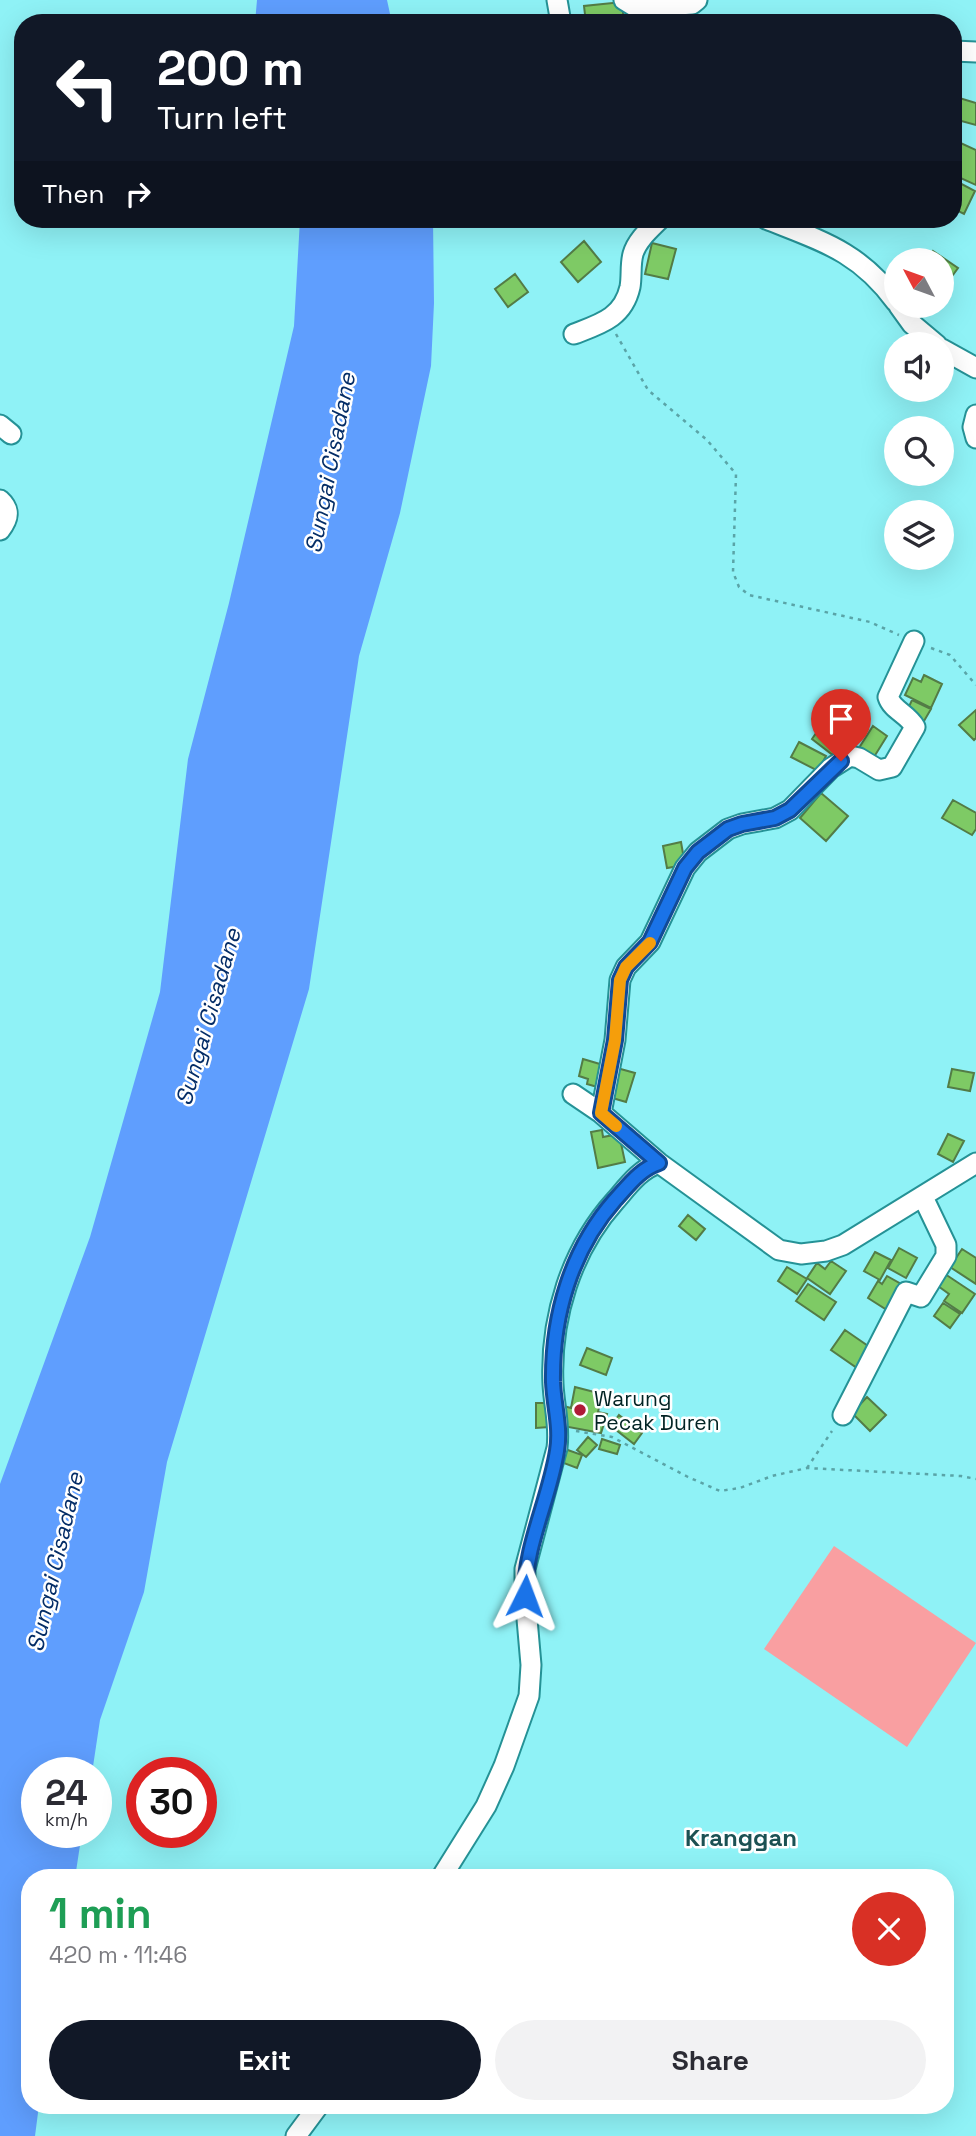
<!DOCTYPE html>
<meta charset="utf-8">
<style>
body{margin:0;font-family:"Space Grotesk",sans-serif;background:#f2f2f3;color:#2b2b33;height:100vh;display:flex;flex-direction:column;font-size:26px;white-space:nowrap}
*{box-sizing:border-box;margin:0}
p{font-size:23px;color:#7c7c81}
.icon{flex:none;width:38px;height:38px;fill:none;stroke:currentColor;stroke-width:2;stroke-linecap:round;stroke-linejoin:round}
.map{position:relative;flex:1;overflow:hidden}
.details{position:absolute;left:21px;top:1869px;width:933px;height:245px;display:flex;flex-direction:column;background:#fff;border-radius:28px;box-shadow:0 7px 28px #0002}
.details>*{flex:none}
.guide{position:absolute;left:14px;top:14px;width:948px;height:214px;border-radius:28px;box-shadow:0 7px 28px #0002;background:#111827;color:#fff;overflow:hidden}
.needle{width:46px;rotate:311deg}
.tools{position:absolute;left:884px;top:248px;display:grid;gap:14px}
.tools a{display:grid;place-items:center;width:70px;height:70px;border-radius:50%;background:#fff;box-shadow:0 7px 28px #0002;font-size:35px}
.speed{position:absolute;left:21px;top:1757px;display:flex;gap:14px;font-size:35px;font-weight:700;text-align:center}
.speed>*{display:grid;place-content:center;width:91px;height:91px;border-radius:50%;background:#fff;box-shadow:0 7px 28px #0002;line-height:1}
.speed small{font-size:18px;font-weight:400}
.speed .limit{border:10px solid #d22;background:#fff;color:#111}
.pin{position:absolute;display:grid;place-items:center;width:60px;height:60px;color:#fff;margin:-72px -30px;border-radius:50% 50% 50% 0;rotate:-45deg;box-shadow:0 0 7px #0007}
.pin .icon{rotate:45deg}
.me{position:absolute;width:77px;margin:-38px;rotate:3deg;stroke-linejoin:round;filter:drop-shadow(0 0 5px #0008)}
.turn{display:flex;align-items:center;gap:24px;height:147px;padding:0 28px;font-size:32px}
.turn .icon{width:91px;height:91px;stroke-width:2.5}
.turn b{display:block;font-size:49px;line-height:60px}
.then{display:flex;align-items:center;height:66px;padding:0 28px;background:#0003;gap:14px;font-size:26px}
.round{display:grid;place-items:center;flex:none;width:74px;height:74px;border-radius:37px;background:#f2f2f3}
.head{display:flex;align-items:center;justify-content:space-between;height:119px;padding:0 28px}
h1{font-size:42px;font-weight:700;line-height:52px;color:#1e9e55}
.primary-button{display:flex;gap:14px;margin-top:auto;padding:14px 28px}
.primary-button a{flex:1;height:80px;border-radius:42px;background:#111827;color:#fff;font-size:28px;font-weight:700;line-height:80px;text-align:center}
.primary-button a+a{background:#f2f2f3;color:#2b2b33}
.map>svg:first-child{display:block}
.green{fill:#f99fa1}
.water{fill:#5f9efe}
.building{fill:#7eca65;stroke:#537c46;stroke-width:2}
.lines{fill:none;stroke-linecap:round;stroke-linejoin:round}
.street-casing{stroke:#259296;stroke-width:23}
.path{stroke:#5aa4a7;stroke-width:2.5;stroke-dasharray:3.5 5;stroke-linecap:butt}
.street{stroke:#fff;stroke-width:19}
.route-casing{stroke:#114b97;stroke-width:18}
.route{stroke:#1a73e8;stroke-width:12}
.slow{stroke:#f59e0b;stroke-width:12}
.poi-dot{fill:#af1b36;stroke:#fff;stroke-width:2.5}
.labels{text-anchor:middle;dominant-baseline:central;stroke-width:5;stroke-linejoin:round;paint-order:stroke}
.poi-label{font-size:21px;fill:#022324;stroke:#fff;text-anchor:start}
.water-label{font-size:23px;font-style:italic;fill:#042d67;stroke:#fff}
.quarter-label{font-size:24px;font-weight:bold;fill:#1b5153;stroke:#fff}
</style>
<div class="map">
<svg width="976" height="2136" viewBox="0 0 976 2136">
<rect width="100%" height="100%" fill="#8ff2f6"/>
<!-- green -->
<path class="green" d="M 834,1546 L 976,1643 L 907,1747 L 764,1649 Z"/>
<!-- water -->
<path class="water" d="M 257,0 L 387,0 L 392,23 L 255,23 Z
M 300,219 L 433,219 L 434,303 L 431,366 L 400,513 L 359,656 L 309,989 L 167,1462 L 144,1592 L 100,1720 L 92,1773 L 37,1773 L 37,1832 L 82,1832 L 75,1878 L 30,1878 L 30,2105 L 39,2105 L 35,2136 L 0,2136 L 0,1484 L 90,1237 L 160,992 L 188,759 L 229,603 L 294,326 Z"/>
<!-- building -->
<path class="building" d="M 622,2 L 624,23 L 586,23 L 584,6 Z
M 956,97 L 976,103 L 976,125 L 954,119 Z
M 954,140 L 976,150 L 976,185 L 954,175 Z
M 954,180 L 975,191 L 964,214 L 954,209 Z
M 584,241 L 601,262 L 578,282 L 561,262 Z
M 652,243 L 676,249 L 668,279 L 645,274 Z
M 933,251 L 958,268 L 942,290 L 942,261 L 926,261 Z
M 515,274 L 528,292 L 508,307 L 495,289 Z
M 924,675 L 942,684 L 931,708 L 905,695 L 913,678 L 921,682 Z
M 912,700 L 931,709 L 924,721 L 906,713 Z
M 976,710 L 976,738 L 974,740 L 959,725 Z
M 821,726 L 844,744 L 834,756 L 812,739 Z
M 873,726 L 887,736 L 874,757 L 859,748 Z
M 799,742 L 826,756 L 818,771 L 791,757 Z
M 821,793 L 848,816 L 826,841 L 800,818 Z
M 953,800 L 976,813 L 976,829 L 972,835 L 942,818 Z
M 681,842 L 685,865 L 667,868 L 663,846 Z
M 583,1059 L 610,1067 L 604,1089 L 587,1084 L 588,1079 L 579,1076 Z
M 617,1068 L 635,1073 L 626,1102 L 609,1097 Z
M 952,1069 L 974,1073 L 970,1091 L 948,1087 Z
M 602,1130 L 603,1137 L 619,1134 L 625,1162 L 598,1168 L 591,1132 Z
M 948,1134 L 964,1141 L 953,1162 L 938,1154 Z
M 688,1215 L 705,1229 L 696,1240 L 679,1226 Z
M 899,1248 L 917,1258 L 906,1278 L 888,1268 Z
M 962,1249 L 976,1258 L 976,1284 L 950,1267 Z
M 875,1252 L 891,1260 L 880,1280 L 864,1271 Z
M 831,1261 L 846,1271 L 830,1294 L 807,1278 L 817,1263 L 825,1269 Z
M 787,1267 L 807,1279 L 797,1294 L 778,1281 Z
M 945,1274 L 975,1294 L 962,1313 L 944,1301 L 949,1294 L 938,1286 Z
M 887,1276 L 901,1284 L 887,1310 L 868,1298 L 878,1281 L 882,1284 Z
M 808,1284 L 836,1302 L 824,1320 L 796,1301 Z
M 943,1303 L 960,1314 L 950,1328 L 934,1316 Z
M 845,1330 L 871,1348 L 857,1368 L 831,1350 Z
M 587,1348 L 612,1358 L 606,1375 L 580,1365 Z
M 575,1387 L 602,1394 L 598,1412 L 607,1414 L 601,1433 L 563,1426 L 560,1405 L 571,1408 Z
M 867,1397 L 886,1415 L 870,1431 L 852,1413 Z
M 536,1403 L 549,1403 L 549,1427 L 536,1428 Z
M 619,1415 L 642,1433 L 634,1444 L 611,1426 Z
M 588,1437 L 597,1445 L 586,1457 L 577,1450 Z
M 602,1439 L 620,1445 L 617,1454 L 599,1449 Z
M 565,1449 L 582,1455 L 577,1468 L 561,1462 Z"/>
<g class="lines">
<!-- street casing -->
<g class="street-casing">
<path id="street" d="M 557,0 L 561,23
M 624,0 L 637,8 L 692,4 L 697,0
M 954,51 L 976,52
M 766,219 C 821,241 859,251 896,302
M 899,306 L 912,324 L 937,345
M 574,334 C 600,324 623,318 630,287 C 632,276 630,265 633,254 C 637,240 650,229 660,219
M 942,349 L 976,368
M 976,415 L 973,427 L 976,438
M 0,425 L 11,434
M 0,500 C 11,510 8,520 0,530
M 573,1094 L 601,1113 L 659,1163 L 779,1250 L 801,1254 L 826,1251 L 843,1245 L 976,1163
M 601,1113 L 615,1040 L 620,980 L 626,967 L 650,942 L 685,868 L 698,852 L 728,829 L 742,824 L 775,818 L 790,810 L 831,768 L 850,756 L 859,758 L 879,770 L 892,767 L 915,727 C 908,714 892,710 888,697 L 914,641
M 843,1415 L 906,1292 L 921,1297 L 946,1256 L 946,1245 L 923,1197
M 441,1878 L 486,1806 L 504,1766 L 529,1696 L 531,1665 L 525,1596 L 525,1569 L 557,1448 C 560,1426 554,1406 553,1384 C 550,1318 571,1250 615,1201 C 628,1186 640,1169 659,1163
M 296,2136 L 319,2105"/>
</g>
<!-- path -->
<path class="path" d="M 616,334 L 648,390 L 707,440 L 736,474 L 733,572 L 739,587 L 749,595 L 870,622 L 899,635
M 931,648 L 950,655 L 976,685
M 576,1431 L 612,1437 L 688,1477 L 720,1491 L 740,1488 L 772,1476 L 807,1468 L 961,1476 L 976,1479
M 807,1468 L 832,1431"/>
<!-- street -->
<use href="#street" class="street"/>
</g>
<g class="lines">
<!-- route casing -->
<g class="route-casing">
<path id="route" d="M 525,1596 C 525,1544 549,1501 557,1451 C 561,1427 554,1406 553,1382 C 552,1316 571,1250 615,1200 C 628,1186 640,1169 659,1163 L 601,1113 L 615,1040 L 620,980 L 626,967 L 650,942 L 685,868 L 698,852 L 728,829 L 742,824 L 775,818 L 790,810 L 841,761"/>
</g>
<!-- route -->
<use href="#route" class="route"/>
<!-- slow -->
<path class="slow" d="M 616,1126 L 601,1113 L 615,1040 L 620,980 L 626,967 L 650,943"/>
</g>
<!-- markers -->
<circle class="poi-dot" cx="580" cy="1410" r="7"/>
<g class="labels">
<!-- poi labels -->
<g class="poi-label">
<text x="594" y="1398">Warung<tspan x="594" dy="24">Pecak Duren</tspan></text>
</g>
<!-- water labels -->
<g class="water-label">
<text transform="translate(330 463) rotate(-79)">Sungai Cisadane</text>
<text transform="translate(208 1017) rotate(-74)">Sungai Cisadane</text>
<text transform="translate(55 1562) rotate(-77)">Sungai Cisadane</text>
</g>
<!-- quarter labels -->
<g class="quarter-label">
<text x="741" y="1837">Kranggan</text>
</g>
</g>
</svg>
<div class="tools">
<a><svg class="needle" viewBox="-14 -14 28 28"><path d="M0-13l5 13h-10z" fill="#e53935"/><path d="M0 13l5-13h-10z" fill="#7c7c81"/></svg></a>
<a><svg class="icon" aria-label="sound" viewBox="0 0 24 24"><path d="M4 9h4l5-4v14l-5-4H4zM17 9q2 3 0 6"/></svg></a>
<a><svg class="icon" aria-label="search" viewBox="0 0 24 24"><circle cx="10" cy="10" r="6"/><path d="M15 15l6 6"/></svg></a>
<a><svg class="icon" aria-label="layers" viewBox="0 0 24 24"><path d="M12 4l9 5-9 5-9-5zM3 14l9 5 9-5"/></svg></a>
</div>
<div class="speed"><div>24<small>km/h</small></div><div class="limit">30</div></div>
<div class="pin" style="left:841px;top:761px;background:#d93025"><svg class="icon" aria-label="arrive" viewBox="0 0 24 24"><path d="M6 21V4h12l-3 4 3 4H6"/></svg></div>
<svg class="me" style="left:525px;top:1596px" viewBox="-20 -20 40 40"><path d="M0-17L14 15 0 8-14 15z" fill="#1a73e8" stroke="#fff" stroke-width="4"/></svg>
<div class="guide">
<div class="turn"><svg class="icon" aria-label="left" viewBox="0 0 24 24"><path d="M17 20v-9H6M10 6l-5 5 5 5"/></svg><div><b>200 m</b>Turn left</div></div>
<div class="then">Then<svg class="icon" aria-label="right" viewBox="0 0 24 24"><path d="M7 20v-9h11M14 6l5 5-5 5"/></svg></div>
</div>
<section class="details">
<div class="head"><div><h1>1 min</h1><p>420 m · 11:46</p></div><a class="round" style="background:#d93025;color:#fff"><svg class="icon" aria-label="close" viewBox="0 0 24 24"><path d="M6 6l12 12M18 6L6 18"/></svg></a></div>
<div class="primary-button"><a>Exit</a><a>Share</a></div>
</section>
</div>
